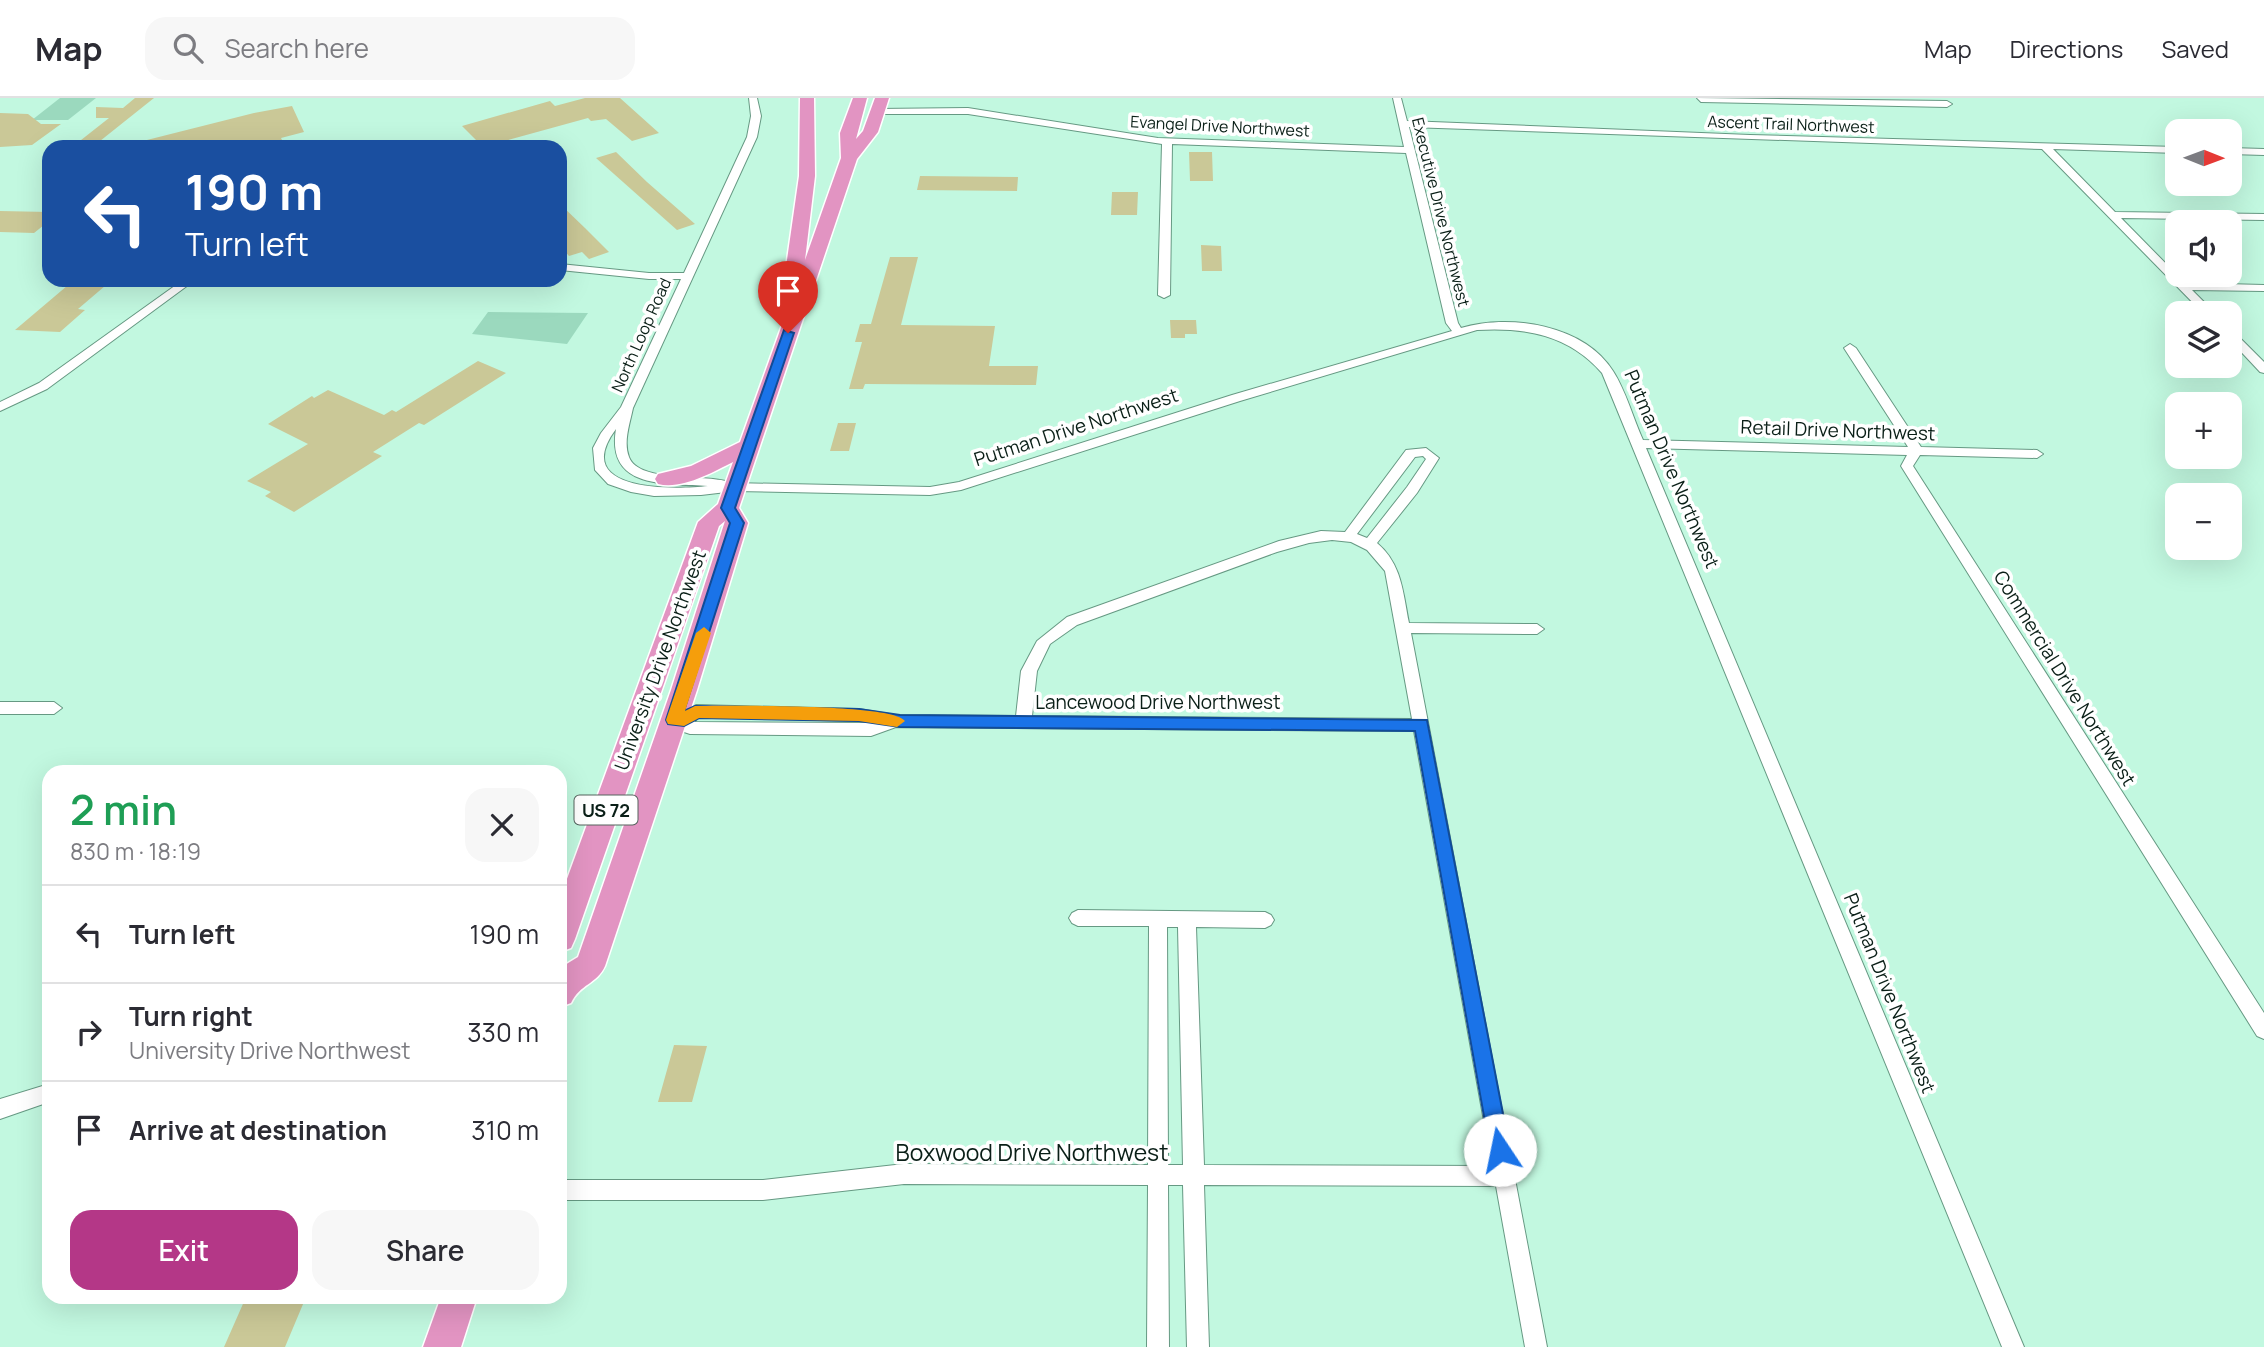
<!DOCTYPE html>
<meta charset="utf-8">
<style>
body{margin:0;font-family:Manrope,sans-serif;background:#f7f7f7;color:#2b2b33;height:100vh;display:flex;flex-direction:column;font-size:26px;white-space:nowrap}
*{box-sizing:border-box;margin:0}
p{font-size:23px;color:#7c7c81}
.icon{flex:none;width:38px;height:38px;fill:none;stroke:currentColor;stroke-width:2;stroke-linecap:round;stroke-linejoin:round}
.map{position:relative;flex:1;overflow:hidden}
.sheet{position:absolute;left:42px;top:667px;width:525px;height:539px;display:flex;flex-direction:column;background:#fff;border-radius:21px;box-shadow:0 7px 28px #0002}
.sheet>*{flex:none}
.top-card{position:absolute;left:42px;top:42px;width:525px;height:147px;border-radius:21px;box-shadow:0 7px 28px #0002;background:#1a4fa0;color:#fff;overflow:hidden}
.needle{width:46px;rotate:91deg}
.buttons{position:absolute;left:2165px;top:21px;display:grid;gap:14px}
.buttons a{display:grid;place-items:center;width:77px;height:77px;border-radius:14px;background:#fff;box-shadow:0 7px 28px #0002;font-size:35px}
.pin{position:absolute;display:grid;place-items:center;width:60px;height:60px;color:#fff;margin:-72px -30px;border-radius:50% 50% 50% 0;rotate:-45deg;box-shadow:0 0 7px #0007}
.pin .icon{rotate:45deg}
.me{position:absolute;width:77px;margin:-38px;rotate:349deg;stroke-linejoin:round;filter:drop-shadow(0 0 5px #0008)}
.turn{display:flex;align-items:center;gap:24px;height:147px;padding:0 28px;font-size:32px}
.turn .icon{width:91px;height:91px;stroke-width:2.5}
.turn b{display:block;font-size:49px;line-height:60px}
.round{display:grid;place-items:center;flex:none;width:74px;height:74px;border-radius:21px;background:#f7f7f7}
.headline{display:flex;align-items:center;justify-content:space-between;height:119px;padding:0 28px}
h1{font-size:42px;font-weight:600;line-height:52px;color:#1e9e55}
.action{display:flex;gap:14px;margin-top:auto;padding:14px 28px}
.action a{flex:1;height:80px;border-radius:21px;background:#b43787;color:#fff;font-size:28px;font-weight:600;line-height:80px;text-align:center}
.action a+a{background:#f7f7f7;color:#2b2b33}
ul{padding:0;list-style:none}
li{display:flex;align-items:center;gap:21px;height:98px;padding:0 28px;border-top:2px solid #e1e1e2}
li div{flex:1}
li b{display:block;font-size:26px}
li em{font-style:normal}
header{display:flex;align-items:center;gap:42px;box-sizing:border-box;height:98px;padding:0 35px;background:#fff;border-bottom:2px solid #e1e1e2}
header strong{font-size:33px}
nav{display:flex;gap:38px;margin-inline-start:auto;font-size:24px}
.search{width:490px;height:63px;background:#f7f7f7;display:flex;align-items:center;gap:18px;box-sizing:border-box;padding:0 24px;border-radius:21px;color:#7c7c81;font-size:26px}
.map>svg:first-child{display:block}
.green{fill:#9bd9be}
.building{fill:#cac897}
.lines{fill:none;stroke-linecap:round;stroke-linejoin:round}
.minor-casing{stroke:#669983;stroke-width:2}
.trunk-casing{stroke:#fff;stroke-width:3}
.minor{fill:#fff;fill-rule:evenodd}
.trunk{fill:#e294c2;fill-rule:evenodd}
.route{fill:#1a73e8;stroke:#114b97;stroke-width:2}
.slow{fill:#f59e0b}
.labels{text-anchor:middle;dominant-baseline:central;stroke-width:7;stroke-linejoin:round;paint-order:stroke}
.far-street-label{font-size:16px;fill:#0a1f17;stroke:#fff}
.shield{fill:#fff;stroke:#54625d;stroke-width:2}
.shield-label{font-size:18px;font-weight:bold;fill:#0a1f17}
.street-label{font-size:19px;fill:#0a1f17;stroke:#fff}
.near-street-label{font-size:23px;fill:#0a1f17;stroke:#fff}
</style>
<header>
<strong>Map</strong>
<div class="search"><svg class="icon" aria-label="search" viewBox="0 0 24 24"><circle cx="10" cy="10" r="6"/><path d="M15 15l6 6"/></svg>Search here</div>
<nav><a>Map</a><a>Directions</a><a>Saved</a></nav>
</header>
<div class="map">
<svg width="2264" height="1249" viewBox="0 0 2264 1249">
<rect width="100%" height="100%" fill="#c2f8e0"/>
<!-- green -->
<path class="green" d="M 60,0 L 96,0 L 68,22 L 32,22 Z
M 488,214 L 588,215 L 567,246 L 472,236 Z"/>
<!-- building -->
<path class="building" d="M 135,0 L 154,0 L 95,47 L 76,46 L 109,20 L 96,20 L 96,9 L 123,10 Z
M 585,0 L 620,0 L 659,35 L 632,43 L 606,21 L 591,23 L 588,20 L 483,49 L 462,28 L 550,3 L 555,8 Z
M 292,8 L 304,34 L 281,40 L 282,42 L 252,49 L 140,49 L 139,44 L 254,15 Z
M 0,15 L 28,16 L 41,26 L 61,26 L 32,47 L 0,49 Z
M 616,54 L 647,84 L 695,126 L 677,132 L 596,60 Z
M 1189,54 L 1212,54 L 1213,83 L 1190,83 Z
M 920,78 L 1018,79 L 1017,93 L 917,92 Z
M 1112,94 L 1138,94 L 1137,117 L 1111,117 Z
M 560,106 L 585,130 L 609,154 L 589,161 L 582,154 L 569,158 L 560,148 Z
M 0,113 L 49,114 L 49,123 L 34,135 L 0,134 Z
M 1201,147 L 1221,148 L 1222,173 L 1202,173 Z
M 890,159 L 918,159 L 901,227 L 995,228 L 989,268 L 1038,268 L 1036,287 L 865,286 L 863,291 L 849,291 L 862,244 L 855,244 L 860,226 L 871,226 Z
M 74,182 L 112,182 L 78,211 L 85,212 L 60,234 L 15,232 Z
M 1170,222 L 1196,222 L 1197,236 L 1185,236 L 1185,240 L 1171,240 Z
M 478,263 L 506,275 L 424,327 L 419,325 L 373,354 L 382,358 L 294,414 L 265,398 L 271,394 L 247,383 L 308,346 L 268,326 L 312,298 L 314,300 L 328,292 L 384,317 L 392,312 L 396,314 Z
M 838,325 L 856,325 L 849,353 L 830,353 Z
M 674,947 L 707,948 L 692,1004 L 658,1004 Z
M 246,1199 L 306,1199 L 285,1249 L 224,1249 Z"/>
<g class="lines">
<!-- minor casing -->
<g class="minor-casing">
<path id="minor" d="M 749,0 L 757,0 L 761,18 L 757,39 L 633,310 C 630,325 623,344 629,359 C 639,386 709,375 732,385 L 930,389 L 959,384 L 1232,297 L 1452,233 L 1446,225 L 1406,55 L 1172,46 L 1170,197 L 1164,200 L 1158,197 L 1162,46 L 968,16 L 874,16 L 874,12 L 877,11 L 968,10 L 1158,40 L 1404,49 L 1393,0 L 1401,0 L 1407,23 L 1750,37 L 2177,49 L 2177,55 L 2053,51 L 2115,114 L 2264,116 L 2264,122 L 2121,120 L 2185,185 L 2264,187 L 2264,193 L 2192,192 L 2215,215 L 2203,215 L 2042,51 L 1409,29 L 1458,225 L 1461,230 C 1510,215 1584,227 1613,273 C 1626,293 1633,320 1643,342 L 1908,349 L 1844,250 L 1850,246 L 1856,250 L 1921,349 L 2037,352 L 2043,356 L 2037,360 L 1920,357 L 1913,368 L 2264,915 L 2264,941 L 2257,938 L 1901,368 L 1907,357 L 1646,350 L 2024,1249 L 2002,1249 L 1602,275 C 1569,237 1525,229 1477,232 L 1240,303 L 961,392 L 930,397 L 735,393 L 701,397 L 654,398 L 631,394 L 608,386 L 595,372 L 593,350 L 601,335 L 621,309 L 681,181 L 649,181 L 560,172 L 560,166 L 649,175 L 684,175 L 747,39 L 751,18 ZM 616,331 C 606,392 666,385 708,388 C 672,392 569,394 616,331 Z
M 1697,0 L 1947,3 L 1952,6 L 1947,9 L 1701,4 Z
M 2230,50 L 2264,51 L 2264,57 L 2230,56 Z
M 183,182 L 195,182 L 47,291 L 0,313 L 0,304 L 39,285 Z
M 2230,233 L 2234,234 L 2264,264 L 2264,275 L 2260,274 L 2230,242 Z
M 1426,350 L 1439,360 L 1417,395 L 1377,445 C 1402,466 1403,495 1409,525 L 1537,526 L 1544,531 L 1537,536 L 1411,535 L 1547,1249 L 1525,1249 L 1496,1088 L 1204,1087 L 1209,1249 L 1187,1249 L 1183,1087 L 1168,1087 L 1169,1249 L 1147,1249 L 1148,1087 L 904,1086 L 763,1102 L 560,1102 L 560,1082 L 763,1082 L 904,1066 L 1148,1067 L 1149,828 L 1078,828 L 1072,825 L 1069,820 L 1072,815 L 1078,812 L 1265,814 L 1271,817 L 1274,822 L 1271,827 L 1265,830 L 1196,829 L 1204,1067 L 1492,1068 L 1414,633 L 896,629 L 871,638 L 690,636 L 684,634 L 680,628 L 668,626 L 666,622 L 668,618 L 681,616 L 696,607 L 859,611 L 895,617 L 1016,618 L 1021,573 L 1037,543 L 1067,519 L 1279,443 L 1321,433 L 1345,434 L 1406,352 ZM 1423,358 L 1426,361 L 1407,389 L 1367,440 L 1357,436 L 1415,359 ZM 1332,442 L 1351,444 L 1367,452 L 1385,473 L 1412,621 L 1032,618 L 1037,573 L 1050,546 L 1077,527 L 1277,454 L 1309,445 ZM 699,619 L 859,623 L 872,625 L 694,624 ZM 1167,829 L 1178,829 L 1183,1067 L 1168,1067 Z
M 0,604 L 54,604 L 62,610 L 54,616 L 0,616 Z
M 49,986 L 49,1004 L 0,1021 L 0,1001 Z"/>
</g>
<!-- trunk casing -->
<g class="trunk-casing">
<path id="trunk" d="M 800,0 L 814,0 L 815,78 L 805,162 L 841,60 L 840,35 L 853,0 L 867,0 L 856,41 L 863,33 L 875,0 L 889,0 L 878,34 L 857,61 L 739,410 L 748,425 L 697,592 L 605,868 C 597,886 580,886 571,905 L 560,909 L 560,870 L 578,859 L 671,592 L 725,423 L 719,428 L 575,841 L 571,850 L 560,854 L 560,800 L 698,424 L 718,406 L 733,364 C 713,374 682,392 658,386 L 655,381 L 658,376 L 691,368 L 740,344 L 796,188 L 787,187 L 784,183 L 799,78 Z
M 441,1199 L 477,1199 L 461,1249 L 423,1249 Z"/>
</g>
<!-- minor -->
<use href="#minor" class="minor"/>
<!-- trunk -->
<use href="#trunk" class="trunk"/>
</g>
<!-- route -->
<path class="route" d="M 784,232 L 794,235 L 735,410 L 744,425 L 684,613 L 695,608 L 859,611 L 900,617 L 1427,622 L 1510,1052 L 1507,1059 L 1500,1062 L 1493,1059 L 1490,1052 L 1415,633 L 900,629 L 859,623 L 699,620 L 684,628 L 668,626 L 666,622 L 730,425 L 721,410 Z"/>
<!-- slow -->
<path class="slow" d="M 704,529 L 711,535 L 685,613 L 695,608 C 725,608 893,605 905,623 L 897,629 L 859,623 L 699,620 L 684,628 L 668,626 L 666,622 L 696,535 Z"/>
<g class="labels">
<!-- far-street labels -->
<g class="far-street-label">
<text transform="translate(1791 26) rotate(2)">Ascent Trail Northwest</text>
<text transform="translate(1220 28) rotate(3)">Evangel Drive Northwest</text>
<text transform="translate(1441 114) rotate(76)">Executive Drive Northwest</text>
<text transform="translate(641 237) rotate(-66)">North Loop Road</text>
</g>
<!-- shield labels -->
<rect class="shield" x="574.5" y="697.5" width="63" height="29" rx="5"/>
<g class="shield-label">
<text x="606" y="712">US 72</text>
</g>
<!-- street labels -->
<g class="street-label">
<text transform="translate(1076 329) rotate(-18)">Putman Drive Northwest</text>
<text transform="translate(1838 332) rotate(2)">Retail Drive Northwest</text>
<text transform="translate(1672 371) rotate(67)">Putman Drive Northwest</text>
<text transform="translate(660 562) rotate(-70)">University Drive Northwest</text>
<text transform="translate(2065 580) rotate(58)">Commercial Drive Northwest</text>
<text x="1158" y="604">Lancewood Drive Northwest</text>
<text transform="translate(1890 895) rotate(68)">Putman Drive Northwest</text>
</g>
<!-- near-street labels -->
<g class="near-street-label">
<text x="1032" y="1054">Boxwood Drive Northwest</text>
</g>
</g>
</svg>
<div class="buttons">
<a><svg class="needle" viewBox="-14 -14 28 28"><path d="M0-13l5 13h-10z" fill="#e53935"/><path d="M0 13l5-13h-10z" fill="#7c7c81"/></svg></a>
<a><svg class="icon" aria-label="sound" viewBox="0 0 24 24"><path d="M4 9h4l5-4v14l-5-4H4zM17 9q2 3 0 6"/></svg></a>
<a><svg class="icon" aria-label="layers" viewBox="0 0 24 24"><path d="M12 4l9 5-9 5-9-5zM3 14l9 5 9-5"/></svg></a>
<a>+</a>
<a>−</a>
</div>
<div class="pin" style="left:788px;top:235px;background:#d93025"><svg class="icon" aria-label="arrive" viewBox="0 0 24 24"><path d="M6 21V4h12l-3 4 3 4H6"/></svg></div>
<svg class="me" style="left:1500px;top:1052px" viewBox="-20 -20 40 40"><circle r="19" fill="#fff"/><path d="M0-13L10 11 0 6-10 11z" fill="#1a73e8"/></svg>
<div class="top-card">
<div class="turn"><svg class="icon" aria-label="left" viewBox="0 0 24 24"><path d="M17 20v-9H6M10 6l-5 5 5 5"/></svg><div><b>190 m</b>Turn left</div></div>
</div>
<section class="sheet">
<div class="headline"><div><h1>2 min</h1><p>830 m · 18:19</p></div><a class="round"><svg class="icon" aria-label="close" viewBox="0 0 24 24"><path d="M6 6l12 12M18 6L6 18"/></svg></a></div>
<ul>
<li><svg class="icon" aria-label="left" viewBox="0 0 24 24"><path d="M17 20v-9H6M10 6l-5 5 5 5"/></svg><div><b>Turn left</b></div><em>190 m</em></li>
<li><svg class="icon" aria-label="right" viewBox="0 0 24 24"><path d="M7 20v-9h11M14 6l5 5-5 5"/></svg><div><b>Turn right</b><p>University Drive Northwest</p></div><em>330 m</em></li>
<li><svg class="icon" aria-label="arrive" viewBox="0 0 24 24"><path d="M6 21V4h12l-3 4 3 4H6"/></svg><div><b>Arrive at destination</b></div><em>310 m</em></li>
</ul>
<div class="action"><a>Exit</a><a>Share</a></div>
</section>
</div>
